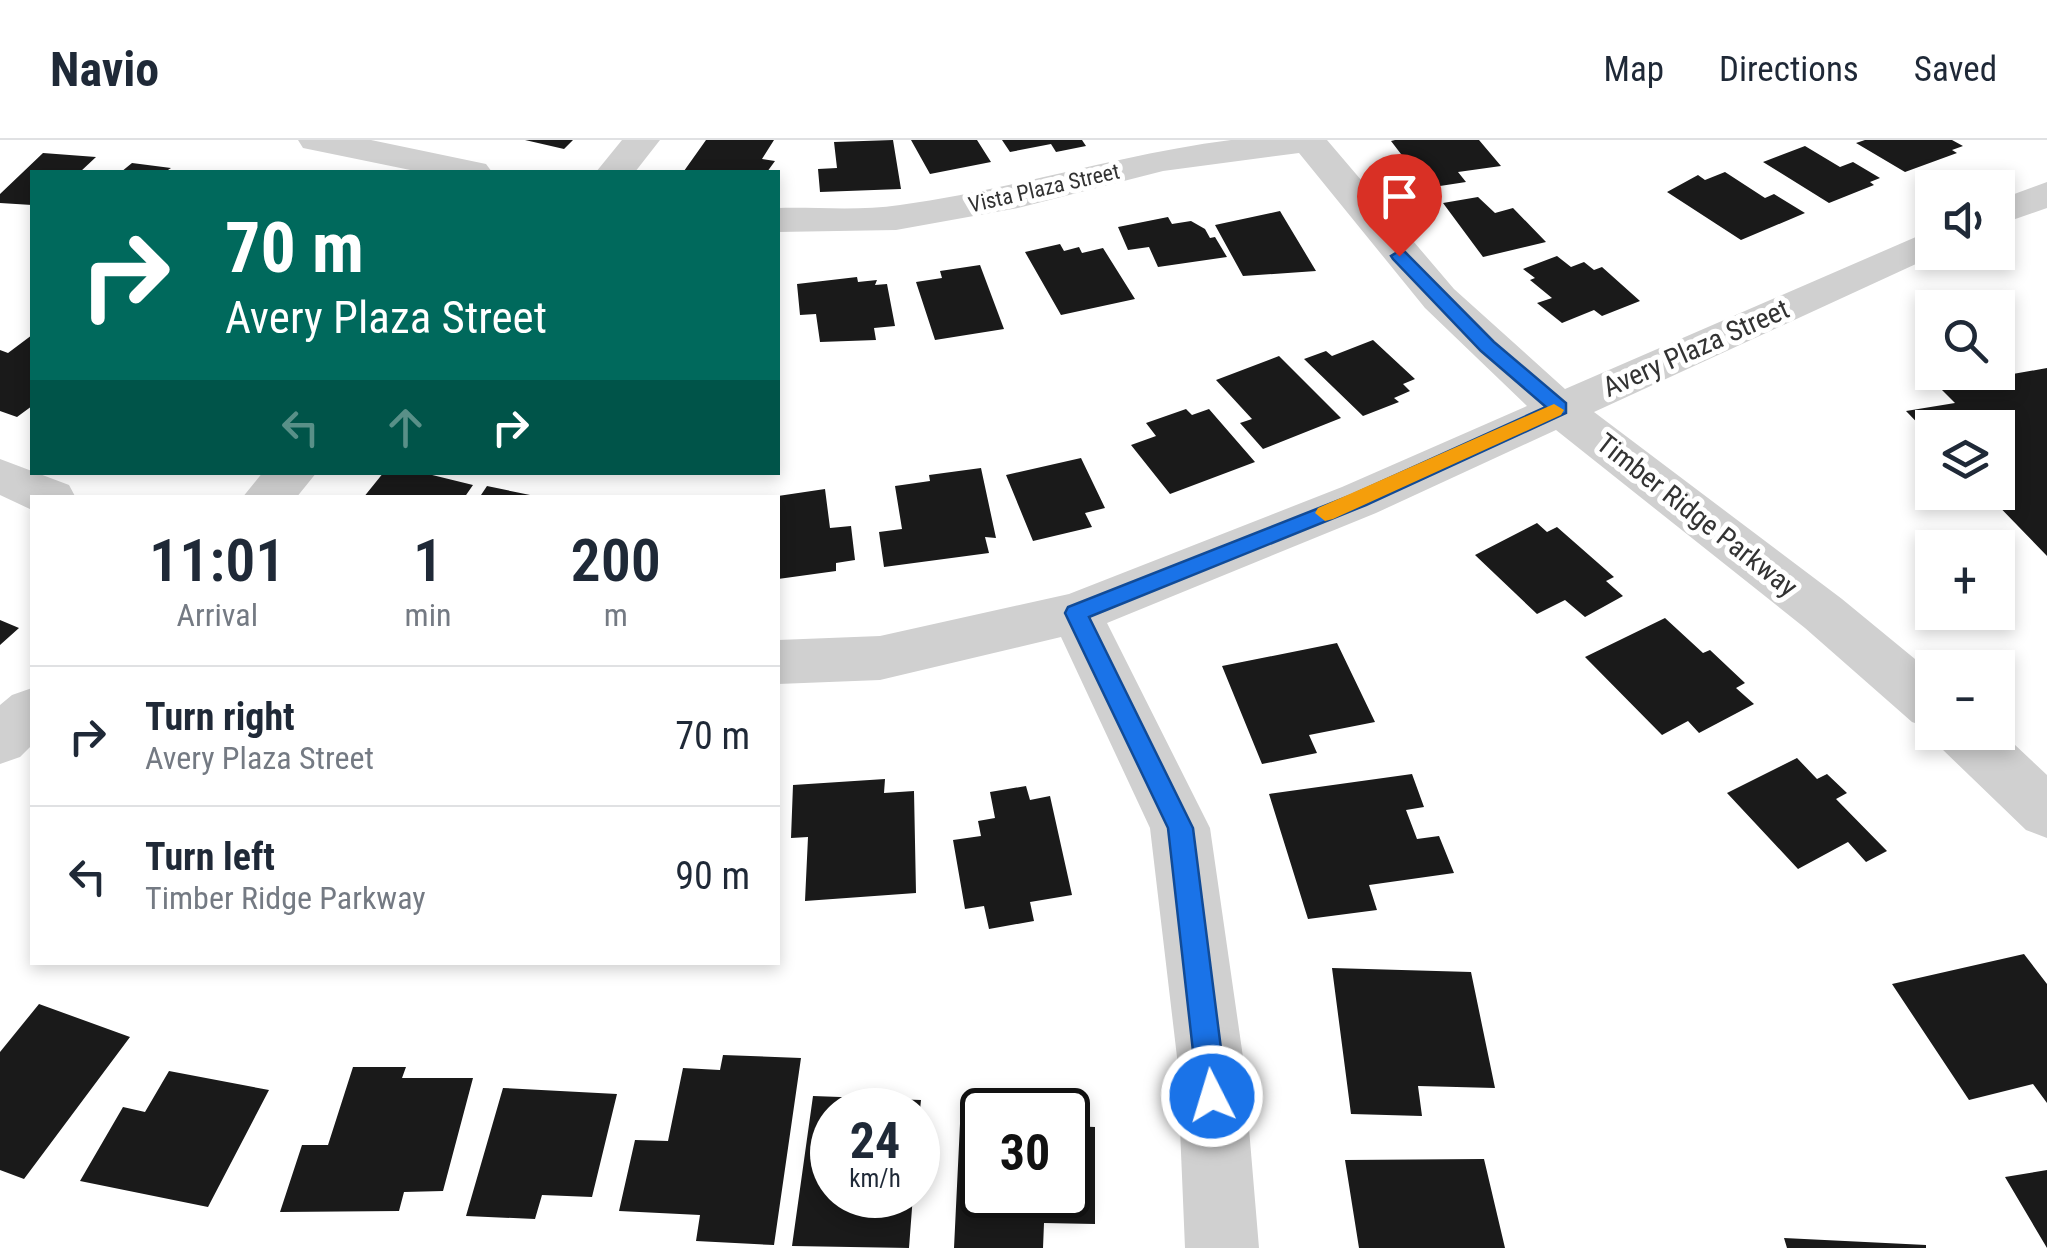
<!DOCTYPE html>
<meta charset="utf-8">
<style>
body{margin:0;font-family:"Roboto Condensed",sans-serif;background:#f2f2f3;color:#1f2937;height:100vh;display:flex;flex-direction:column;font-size:38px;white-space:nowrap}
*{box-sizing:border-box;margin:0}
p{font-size:32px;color:#747a83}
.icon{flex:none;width:55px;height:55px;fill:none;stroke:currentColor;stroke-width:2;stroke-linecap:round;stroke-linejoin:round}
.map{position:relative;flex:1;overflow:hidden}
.details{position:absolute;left:30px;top:355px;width:750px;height:470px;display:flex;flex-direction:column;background:#fff;border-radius:0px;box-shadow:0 5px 15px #0003}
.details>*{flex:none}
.hud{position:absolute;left:30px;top:30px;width:750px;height:305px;border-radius:0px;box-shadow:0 5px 15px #0003;background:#00695c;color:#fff;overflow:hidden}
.tools{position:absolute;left:1915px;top:30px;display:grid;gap:20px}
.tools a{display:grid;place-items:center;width:100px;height:100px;border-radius:0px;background:#fff;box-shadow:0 5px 15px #0003;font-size:50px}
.speed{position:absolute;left:810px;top:948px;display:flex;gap:20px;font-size:50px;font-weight:700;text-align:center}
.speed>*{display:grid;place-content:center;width:130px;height:130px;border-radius:50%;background:#fff;box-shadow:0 5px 15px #0003;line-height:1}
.speed small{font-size:25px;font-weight:400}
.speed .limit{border:5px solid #111;border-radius:15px;background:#fff;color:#111}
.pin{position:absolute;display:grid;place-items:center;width:85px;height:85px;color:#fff;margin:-102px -42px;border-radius:50% 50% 50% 0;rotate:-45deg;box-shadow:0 0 10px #0007}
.pin .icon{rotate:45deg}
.me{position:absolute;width:110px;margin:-55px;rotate:355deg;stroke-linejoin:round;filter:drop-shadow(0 0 8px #0008)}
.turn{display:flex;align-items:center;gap:35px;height:210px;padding:0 30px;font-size:45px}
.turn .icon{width:130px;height:130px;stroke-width:2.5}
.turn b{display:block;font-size:70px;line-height:85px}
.lanes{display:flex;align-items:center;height:95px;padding:0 30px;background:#0003;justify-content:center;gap:50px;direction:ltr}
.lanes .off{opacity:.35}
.eta{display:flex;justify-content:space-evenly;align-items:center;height:170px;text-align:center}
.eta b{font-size:60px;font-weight:600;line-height:70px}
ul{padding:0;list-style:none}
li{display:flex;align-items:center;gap:30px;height:140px;padding:0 30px;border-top:2px solid #e0e1e3}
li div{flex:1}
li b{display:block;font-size:38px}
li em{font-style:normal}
header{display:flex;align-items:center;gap:60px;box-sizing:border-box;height:140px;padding:0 50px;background:#fff;border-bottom:2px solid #e0e1e3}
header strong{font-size:48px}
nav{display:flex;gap:55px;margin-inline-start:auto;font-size:35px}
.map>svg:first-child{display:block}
.building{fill:#1a1a1a}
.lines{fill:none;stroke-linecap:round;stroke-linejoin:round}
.minor{fill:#d0d0d0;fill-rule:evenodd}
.route{fill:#1a73e8;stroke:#114b97;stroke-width:2.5}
.slow{fill:#f59e0b}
.labels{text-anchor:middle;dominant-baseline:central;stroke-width:10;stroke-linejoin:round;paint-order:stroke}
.far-street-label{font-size:22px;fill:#333;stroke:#fff}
.street-label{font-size:28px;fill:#333;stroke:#fff}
</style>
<header>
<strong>Navio</strong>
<nav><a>Map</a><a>Directions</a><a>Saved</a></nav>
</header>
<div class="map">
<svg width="2047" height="1108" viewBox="0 0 2047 1108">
<rect width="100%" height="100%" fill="#fff"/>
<!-- building -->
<path class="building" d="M 525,0 L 573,0 L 564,9 Z
M 706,0 L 774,0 L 762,19 L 775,21 L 767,32 L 684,31 Z
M 893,0 L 901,49 L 820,52 L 818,29 L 837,28 L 834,2 Z
M 911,0 L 977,0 L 991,22 L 930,34 Z
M 1002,0 L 1082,0 L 1086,6 L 1056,12 L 1051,4 L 1010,12 Z
M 1395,0 L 1479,0 L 1501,26 L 1458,32 L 1466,42 L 1427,48 L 1391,1 Z
M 1865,0 L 1952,0 L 1963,6 L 1952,10 L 1957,13 L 1905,32 L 1856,3 Z
M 1805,6 L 1840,27 L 1853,22 L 1880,38 L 1870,42 L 1874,45 L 1829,63 L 1763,22 Z
M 43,13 L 96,17 L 80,32 L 32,32 L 32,65 L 0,63 L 0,54 Z
M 132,23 L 171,28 L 165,32 L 121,32 Z
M 1725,32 L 1765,58 L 1774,54 L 1805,73 L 1741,100 L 1667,52 L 1698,35 L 1705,40 Z
M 1478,57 L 1495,73 L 1513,68 L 1546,102 L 1483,117 L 1443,63 Z
M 1280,71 L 1316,131 L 1243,136 L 1215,85 Z
M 1168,77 L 1172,84 L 1191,81 L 1205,89 L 1210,98 L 1215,97 L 1227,117 L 1158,127 L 1149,107 L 1128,110 L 1118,87 Z
M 1060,104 L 1064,111 L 1079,107 L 1082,113 L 1103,108 L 1135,159 L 1061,175 L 1025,112 Z
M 1557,116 L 1571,127 L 1584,122 L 1594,130 L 1602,127 L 1640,161 L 1602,176 L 1594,170 L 1562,183 L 1537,163 L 1552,158 L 1530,140 L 1535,138 L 1523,129 Z
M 980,125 L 1004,189 L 935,200 L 916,142 L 942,138 L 940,131 Z
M 857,137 L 858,142 L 877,140 L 875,145 L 887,144 L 895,186 L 874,188 L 876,200 L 820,202 L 816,174 L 800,175 L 797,144 Z
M 32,195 L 32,266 L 17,277 L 0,271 L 0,210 L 8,213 Z
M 1373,200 L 1415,239 L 1403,244 L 1410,251 L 1394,258 L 1399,262 L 1363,276 L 1304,219 L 1326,211 L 1332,216 Z
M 1279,216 L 1341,278 L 1263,309 L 1240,283 L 1252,279 L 1216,240 Z
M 2047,228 L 2047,416 L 1985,352 L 1998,352 L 1998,288 L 1932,288 L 1932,298 L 1906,271 L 1955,263 L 1939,247 Z
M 1186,269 L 1192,275 L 1209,269 L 1255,322 L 1170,354 L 1131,305 L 1156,296 L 1146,283 Z
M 1081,318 L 1105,368 L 1085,373 L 1092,387 L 1033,401 L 1006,335 Z
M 981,328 L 996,398 L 985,397 L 989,413 L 884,427 L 879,392 L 902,389 L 895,346 L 930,341 L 929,335 Z
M 384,332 L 420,332 L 473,345 L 464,358 L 363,358 Z
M 487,346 L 535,356 L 535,358 L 479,358 Z
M 825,349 L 830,388 L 851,386 L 855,420 L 836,423 L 836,431 L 778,439 L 778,356 Z
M 1537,383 L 1547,392 L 1557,387 L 1614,437 L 1606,441 L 1623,456 L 1585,477 L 1565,460 L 1537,474 L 1475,415 Z
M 1665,478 L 1703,513 L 1710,510 L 1745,543 L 1736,548 L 1754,564 L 1699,593 L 1688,581 L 1662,595 L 1585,517 Z
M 0,480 L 19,488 L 0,505 Z
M 1337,503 L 1375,582 L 1309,595 L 1317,613 L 1262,624 L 1222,526 Z
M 1797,618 L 1817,639 L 1827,634 L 1847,653 L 1836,659 L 1887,711 L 1866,722 L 1848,702 L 1798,729 L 1727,653 Z
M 1412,634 L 1424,667 L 1406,670 L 1417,699 L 1439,696 L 1454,733 L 1369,745 L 1377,770 L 1308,779 L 1269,654 Z
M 885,639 L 884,653 L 914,651 L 916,753 L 805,761 L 808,697 L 791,698 L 793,645 Z
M 1026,646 L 1030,660 L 1050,656 L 1072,755 L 1030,762 L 1034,781 L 989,789 L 984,766 L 965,769 L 953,700 L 981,696 L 978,681 L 995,678 L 990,652 Z
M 2024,814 L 2047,844 L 2047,963 L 2033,944 L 1969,960 L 1892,844 Z
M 1332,828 L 1471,832 L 1495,948 L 1418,946 L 1422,976 L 1351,974 Z
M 39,864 L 130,897 L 24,1039 L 0,1030 L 0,912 Z
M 723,915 L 801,918 L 774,1105 L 696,1101 L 700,1075 L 619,1071 L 635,1000 L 668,1001 L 683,928 L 720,930 Z
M 353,927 L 406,927 L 402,938 L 473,938 L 443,1051 L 404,1052 L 399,1071 L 280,1072 L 302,1005 L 328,1005 Z
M 169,931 L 269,950 L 208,1067 L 80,1041 L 123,967 L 145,972 Z
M 503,948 L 617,954 L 592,1057 L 542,1055 L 535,1079 L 466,1076 Z
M 813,956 L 921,960 L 920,970 L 832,970 L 832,1055 L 913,1055 L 909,1108 L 792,1106 Z
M 960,984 L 982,984 L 982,1055 L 1068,1055 L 1068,986 L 1095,987 L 1095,1084 L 1044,1083 L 1043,1108 L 954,1108 Z
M 1484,1019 L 1505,1108 L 1359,1108 L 1345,1020 Z
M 2047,1030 L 2047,1108 L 2005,1037 Z
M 1784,1098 L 1926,1105 L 1926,1108 L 1787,1108 Z"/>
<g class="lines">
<!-- minor -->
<path class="minor" d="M 298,0 L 371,0 L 486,24 L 492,32 L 420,32 L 303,8 Z
M 622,0 L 660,0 L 635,32 L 596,32 Z
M 1231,0 L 1327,0 L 1454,149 L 1565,249 L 1932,90 L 1932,112 L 1942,112 L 1594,272 L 1842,459 L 1932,533 L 1932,589 L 1912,582 L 1805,488 L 1556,290 L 1376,373 L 1107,483 L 1210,688 L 1243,917 L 1259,1108 L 1185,1108 L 1177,917 L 1150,688 L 1061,497 L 880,540 L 778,544 L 778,500 L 880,496 L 1069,454 L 1342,347 L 1527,266 L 1425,168 L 1299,13 L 1163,31 L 1018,68 L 896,90 L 778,92 L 778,68 C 818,67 860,71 900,65 C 1012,50 1119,14 1231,0 Z
M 2047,42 L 2047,68 L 1998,85 L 1998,60 Z
M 0,319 L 69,345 L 76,358 L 32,358 L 32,370 L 0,355 Z
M 263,332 L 317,332 L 296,358 L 242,358 Z
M 32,548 L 32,605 L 20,617 L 0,624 L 0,565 L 12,555 Z
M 1998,589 L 2047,635 L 2047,698 L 2026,690 L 1942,609 L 1934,592 L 1998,592 Z"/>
</g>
<!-- route -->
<path class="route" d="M 1399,111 L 1405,112 L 1494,202 L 1566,263 L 1566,273 L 1366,365 L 1089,477 L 1193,688 L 1227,956 L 1222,965 L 1212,970 L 1203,965 L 1198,956 L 1168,688 L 1065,473 L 1068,467 L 1352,355 L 1546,267 L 1481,211 L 1393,119 L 1391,116 Z"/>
<!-- slow -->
<path class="slow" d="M 1554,264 L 1564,270 L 1561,275 L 1333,379 L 1325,381 L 1315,373 L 1318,368 Z"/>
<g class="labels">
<!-- far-street labels -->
<g class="far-street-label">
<text transform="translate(1044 48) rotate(-13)">Vista Plaza Street</text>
</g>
<!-- street labels -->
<g class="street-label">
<text transform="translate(1696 208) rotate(-24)">Avery Plaza Street</text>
<text transform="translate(1697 375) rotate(38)">Timber Ridge Parkway</text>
</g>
</g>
</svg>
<div class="tools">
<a><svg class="icon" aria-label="sound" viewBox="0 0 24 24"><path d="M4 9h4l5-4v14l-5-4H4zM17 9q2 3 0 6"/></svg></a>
<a><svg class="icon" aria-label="search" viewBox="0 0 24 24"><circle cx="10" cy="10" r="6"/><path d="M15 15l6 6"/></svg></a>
<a><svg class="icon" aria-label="layers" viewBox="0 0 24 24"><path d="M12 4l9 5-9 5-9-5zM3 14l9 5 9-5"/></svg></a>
<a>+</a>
<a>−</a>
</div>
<div class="speed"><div>24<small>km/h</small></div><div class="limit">30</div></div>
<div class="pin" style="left:1399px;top:116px;background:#d93025"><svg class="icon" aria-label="arrive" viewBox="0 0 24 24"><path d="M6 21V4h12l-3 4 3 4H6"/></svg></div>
<svg class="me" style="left:1212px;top:956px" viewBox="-20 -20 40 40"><circle r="17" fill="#1a73e8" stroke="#fff" stroke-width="3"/><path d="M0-11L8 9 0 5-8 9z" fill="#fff"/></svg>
<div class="hud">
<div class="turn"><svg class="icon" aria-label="right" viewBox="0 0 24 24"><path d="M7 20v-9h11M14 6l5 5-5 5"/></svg><div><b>70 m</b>Avery Plaza Street</div></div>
<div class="lanes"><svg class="icon off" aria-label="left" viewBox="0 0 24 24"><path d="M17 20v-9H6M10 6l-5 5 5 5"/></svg><svg class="icon off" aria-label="ahead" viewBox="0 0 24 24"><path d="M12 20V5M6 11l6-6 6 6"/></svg><svg class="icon" aria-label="right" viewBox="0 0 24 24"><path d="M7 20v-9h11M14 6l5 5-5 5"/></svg></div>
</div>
<section class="details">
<div class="eta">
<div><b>11:01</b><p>Arrival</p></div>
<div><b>1</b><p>min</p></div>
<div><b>200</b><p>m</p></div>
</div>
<ul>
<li><svg class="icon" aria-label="right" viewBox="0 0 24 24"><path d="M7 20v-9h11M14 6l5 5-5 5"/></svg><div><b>Turn right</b><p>Avery Plaza Street</p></div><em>70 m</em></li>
<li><svg class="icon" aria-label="left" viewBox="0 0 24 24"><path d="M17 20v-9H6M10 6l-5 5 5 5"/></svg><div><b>Turn left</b><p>Timber Ridge Parkway</p></div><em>90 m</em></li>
</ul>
</section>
</div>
